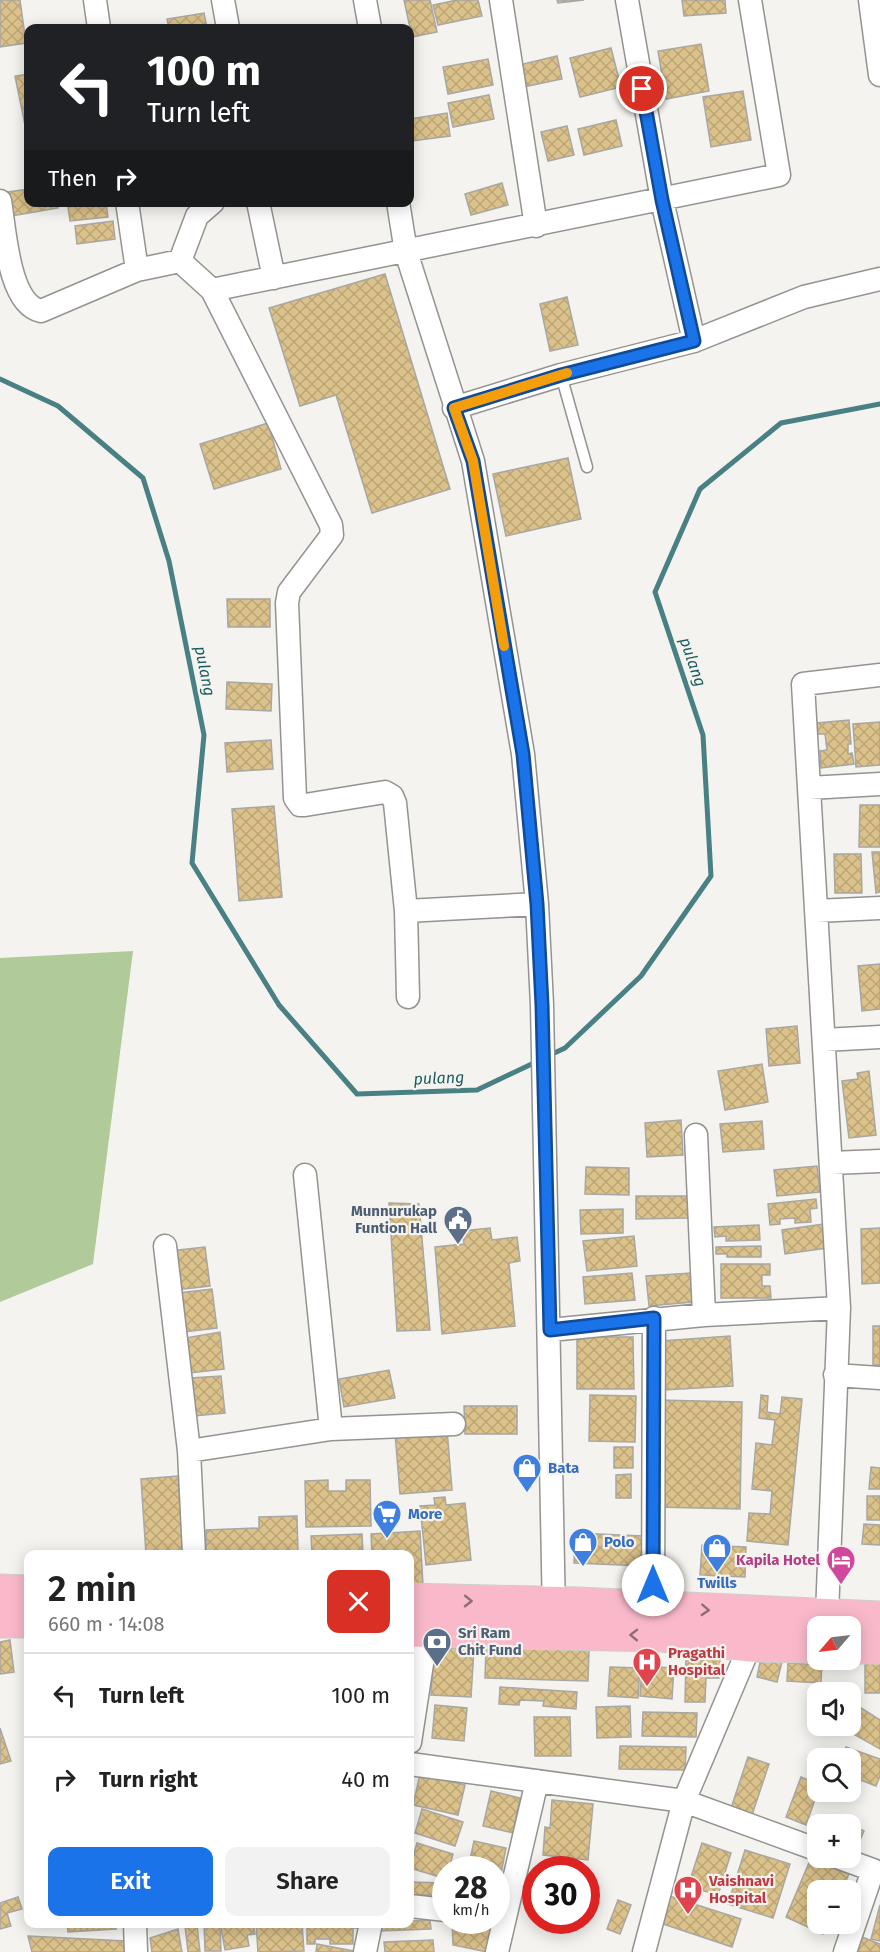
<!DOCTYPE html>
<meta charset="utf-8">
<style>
body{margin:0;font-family:"Fira Sans",sans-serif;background:#f2f2f2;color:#222;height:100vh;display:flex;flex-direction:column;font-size:22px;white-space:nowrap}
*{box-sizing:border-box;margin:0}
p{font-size:20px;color:#767676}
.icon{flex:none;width:33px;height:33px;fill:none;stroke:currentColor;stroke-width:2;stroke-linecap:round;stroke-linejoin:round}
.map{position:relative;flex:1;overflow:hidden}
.side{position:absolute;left:24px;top:1550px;width:390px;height:378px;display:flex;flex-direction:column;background:#fff;border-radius:12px;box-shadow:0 3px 15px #0003}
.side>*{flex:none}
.hud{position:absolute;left:24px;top:24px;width:390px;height:183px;border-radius:12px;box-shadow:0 3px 15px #0003;background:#202124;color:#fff;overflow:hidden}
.needle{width:39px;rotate:242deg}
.tools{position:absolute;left:807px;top:1616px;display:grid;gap:12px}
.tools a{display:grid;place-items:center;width:54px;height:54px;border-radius:12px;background:#fff;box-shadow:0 3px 15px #0003;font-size:30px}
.speed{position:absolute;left:432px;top:1856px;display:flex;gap:12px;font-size:30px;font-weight:700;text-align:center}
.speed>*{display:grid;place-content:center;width:78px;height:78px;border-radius:50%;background:#fff;box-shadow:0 3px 15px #0003;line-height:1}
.speed small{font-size:15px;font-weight:400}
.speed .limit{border:9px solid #d22;background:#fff;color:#111}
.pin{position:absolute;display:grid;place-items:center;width:51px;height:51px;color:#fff;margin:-26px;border:3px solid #fff;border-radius:50%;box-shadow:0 2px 6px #0007}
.me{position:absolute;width:66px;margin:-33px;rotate:0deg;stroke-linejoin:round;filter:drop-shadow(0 0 4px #0008)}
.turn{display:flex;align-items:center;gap:21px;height:126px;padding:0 24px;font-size:27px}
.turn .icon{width:78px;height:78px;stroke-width:2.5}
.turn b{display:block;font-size:42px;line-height:51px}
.then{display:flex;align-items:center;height:57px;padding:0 24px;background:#0003;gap:12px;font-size:22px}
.round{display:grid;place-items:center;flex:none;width:63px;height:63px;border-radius:12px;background:#f2f2f2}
.head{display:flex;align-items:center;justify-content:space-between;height:102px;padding:0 24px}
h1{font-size:36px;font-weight:600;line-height:45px}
.cta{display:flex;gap:12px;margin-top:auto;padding:12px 24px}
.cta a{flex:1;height:69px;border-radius:12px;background:#1a73e8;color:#fff;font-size:24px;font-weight:600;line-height:69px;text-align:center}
.cta a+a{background:#f2f2f2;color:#222}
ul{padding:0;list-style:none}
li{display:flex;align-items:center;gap:18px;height:84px;padding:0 24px;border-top:2px solid #e0e0e0}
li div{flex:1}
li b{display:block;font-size:22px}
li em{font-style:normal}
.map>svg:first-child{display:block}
.green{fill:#b1ca99}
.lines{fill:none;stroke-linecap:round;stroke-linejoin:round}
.stream{stroke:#498083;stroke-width:5}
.building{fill:url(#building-cross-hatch);stroke:#a8a7a4;stroke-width:1.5}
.lane-casing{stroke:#949390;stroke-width:13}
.street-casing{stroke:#949390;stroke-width:25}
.primary-casing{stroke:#cfcfce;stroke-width:35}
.lane{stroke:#fff;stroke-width:10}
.street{stroke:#fff;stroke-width:22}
.primary{stroke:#fab9ca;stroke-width:33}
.oneway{stroke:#8e6e76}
.route-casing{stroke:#114b97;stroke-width:15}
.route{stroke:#1a73e8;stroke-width:10}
.slow{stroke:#f59e0b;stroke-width:10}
.labels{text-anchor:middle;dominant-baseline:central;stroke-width:4.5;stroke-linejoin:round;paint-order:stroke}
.service-label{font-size:15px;font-weight:bold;fill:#4e5e75;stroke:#f4f3ef;text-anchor:end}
.shop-label{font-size:15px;font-weight:bold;fill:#366cbe;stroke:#f4f3ef;text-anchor:start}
.hotel-label{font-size:15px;font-weight:bold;fill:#b23c85;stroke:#f4f3ef;text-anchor:end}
.health-label{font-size:15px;font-weight:bold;fill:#be3a42;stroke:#f4f3ef;text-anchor:start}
.water-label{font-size:16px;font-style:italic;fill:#195c5f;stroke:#f4f3ef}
</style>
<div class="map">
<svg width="880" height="1952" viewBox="0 0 880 1952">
<defs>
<pattern id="building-cross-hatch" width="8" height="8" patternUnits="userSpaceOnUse" patternTransform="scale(1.5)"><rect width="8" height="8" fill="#dbc18a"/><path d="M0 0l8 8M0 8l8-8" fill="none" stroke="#bca677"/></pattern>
</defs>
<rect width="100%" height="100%" fill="#f4f3ef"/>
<!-- green -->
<path class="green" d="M 133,951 L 93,1264 L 0,1302 L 0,958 Z"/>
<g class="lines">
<!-- stream -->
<path class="stream" d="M 0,379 L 58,406 L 143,478 L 169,561 L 204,735 L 192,863 L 279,1005 L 357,1094 L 477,1090 L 536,1062
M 550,1055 L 565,1048 L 641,976 L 711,876 L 703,735 L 655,592 L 700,489 L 781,423 L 880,404"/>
</g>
<!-- building -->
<path class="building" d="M 0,0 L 20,0 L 26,43 L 0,47 Z
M 404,0 L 430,0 L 437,32 L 412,37 Z
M 457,0 L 478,0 L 482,16 L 438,25 L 433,5 Z
M 557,0 L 584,0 L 558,3 Z
M 682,0 L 725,0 L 726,13 L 684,16 Z
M 204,13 L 207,28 L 169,28 L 167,19 Z
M 701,44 L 709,91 L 666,99 L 658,51 Z
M 611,48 L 621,87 L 580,97 L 570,58 Z
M 557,56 L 562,79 L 523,87 L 519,65 Z
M 488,59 L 493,85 L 448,94 L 443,67 Z
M 28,74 L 28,124 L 25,125 L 15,76 Z
M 743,91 L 751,140 L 711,147 L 703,97 Z
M 489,95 L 494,119 L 453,127 L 448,103 Z
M 447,113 L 450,136 L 412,141 L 410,119 Z
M 616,120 L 622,146 L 584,155 L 578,129 Z
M 567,126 L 574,155 L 548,161 L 541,132 Z
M 502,183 L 508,205 L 471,215 L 465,194 Z
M 28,189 L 28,202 L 57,202 L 58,208 L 12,216 L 8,192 Z
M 106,202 L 108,217 L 70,221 L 68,207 Z
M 113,221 L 115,239 L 77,244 L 75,226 Z
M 385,274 L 450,489 L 372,513 L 336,395 L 300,406 L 269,308 Z
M 567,297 L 578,345 L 550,351 L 540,304 Z
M 268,423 L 281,469 L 214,489 L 200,444 Z
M 568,458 L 581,519 L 506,536 L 493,474 Z
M 227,599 L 270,599 L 270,627 L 228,627 Z
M 227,682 L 272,684 L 271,711 L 226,709 Z
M 849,720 L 851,744 L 848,744 L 848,754 L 852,753 L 854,764 L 821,768 L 820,751 L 827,750 L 825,734 L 818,734 L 817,723 Z
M 880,722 L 880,765 L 856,767 L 853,724 Z
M 271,740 L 273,769 L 227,772 L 225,743 Z
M 860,805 L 880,805 L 880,847 L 859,847 Z
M 274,806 L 282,897 L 239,901 L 232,809 Z
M 872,852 L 880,852 L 880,892 L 876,893 Z
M 834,854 L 861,854 L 862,893 L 835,893 Z
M 880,964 L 880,1009 L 862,1011 L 858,966 Z
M 797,1026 L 800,1063 L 769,1066 L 766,1029 Z
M 762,1064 L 768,1102 L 725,1110 L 718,1071 Z
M 869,1071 L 876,1135 L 849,1138 L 842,1081 L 858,1079 L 857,1073 Z
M 681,1120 L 683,1155 L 647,1157 L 645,1123 Z
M 762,1121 L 764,1149 L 723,1152 L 720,1124 Z
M 817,1166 L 820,1192 L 777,1196 L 774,1170 Z
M 586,1167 L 629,1168 L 629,1195 L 585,1194 Z
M 636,1196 L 688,1196 L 689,1218 L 636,1219 Z
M 816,1199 L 817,1208 L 810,1209 L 811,1222 L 795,1223 L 795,1218 L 780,1219 L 780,1224 L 770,1225 L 768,1204 Z
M 389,1203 L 419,1204 L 430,1330 L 397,1331 Z
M 623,1209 L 623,1233 L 581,1234 L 580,1210 Z
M 823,1224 L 827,1248 L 785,1254 L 782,1230 Z
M 759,1225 L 760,1240 L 726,1241 L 726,1236 L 715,1237 L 714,1227 Z
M 490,1228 L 492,1240 L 517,1237 L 520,1261 L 509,1263 L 515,1326 L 442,1334 L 435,1247 L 464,1244 L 462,1231 Z
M 880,1228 L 880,1283 L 862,1284 L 861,1229 Z
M 634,1236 L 637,1266 L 587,1271 L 583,1241 Z
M 761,1246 L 761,1257 L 727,1257 L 727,1254 L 716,1254 L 716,1247 Z
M 205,1247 L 210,1286 L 175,1290 L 170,1251 Z
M 721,1264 L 770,1264 L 770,1275 L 762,1275 L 762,1286 L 770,1286 L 771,1298 L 721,1298 Z
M 632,1273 L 635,1300 L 585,1304 L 583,1277 Z
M 691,1273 L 693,1302 L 649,1306 L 646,1276 Z
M 212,1289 L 217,1328 L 183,1332 L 178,1293 Z
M 873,1326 L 880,1326 L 880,1365 L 873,1365 Z
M 220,1332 L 224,1369 L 190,1373 L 185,1338 Z
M 730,1336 L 733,1386 L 664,1390 L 661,1341 Z
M 577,1337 L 633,1337 L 634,1389 L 577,1389 Z
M 389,1370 L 395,1398 L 344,1407 L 339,1379 Z
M 221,1376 L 225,1413 L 194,1416 L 191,1378 Z
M 590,1395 L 636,1396 L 635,1442 L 589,1441 Z
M 761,1395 L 768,1396 L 767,1412 L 780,1414 L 782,1397 L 802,1399 L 788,1545 L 747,1541 L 749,1513 L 770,1514 L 772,1491 L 752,1489 L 756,1443 L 772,1445 L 775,1420 L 759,1418 Z
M 658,1400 L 742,1402 L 740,1509 L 656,1507 Z
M 464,1406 L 517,1406 L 517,1434 L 465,1434 Z
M 447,1429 L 452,1490 L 400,1494 L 395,1433 Z
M 614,1447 L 633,1447 L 633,1468 L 614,1468 Z
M 871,1467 L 880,1468 L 880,1489 L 869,1489 Z
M 631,1474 L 631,1498 L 616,1498 L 616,1475 Z
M 178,1476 L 184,1554 L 146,1554 L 141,1479 Z
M 328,1480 L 328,1491 L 346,1491 L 346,1480 L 370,1480 L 371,1526 L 306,1527 L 305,1481 Z
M 867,1496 L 880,1496 L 880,1520 L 867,1520 Z
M 445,1497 L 446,1505 L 465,1503 L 471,1560 L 426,1565 L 420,1506 L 435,1505 L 434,1498 Z
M 297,1516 L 298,1554 L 206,1554 L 206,1530 L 259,1528 L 259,1517 Z
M 864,1524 L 880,1525 L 880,1545 L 862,1544 Z
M 420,1531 L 423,1586 L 410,1587 L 410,1554 L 372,1554 L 371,1534 Z
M 575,1533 L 643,1536 L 642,1566 L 574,1563 Z
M 362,1534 L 363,1554 L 312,1554 L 311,1536 Z
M 702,1545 L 746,1547 L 745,1577 L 700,1575 Z
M 10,1640 L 14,1672 L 0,1674 L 0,1642 Z
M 434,1647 L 474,1649 L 471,1697 L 431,1695 Z
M 486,1647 L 589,1650 L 588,1681 L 485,1678 Z
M 762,1653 L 783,1658 L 777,1682 L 757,1677 Z
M 686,1658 L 720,1659 L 719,1678 L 706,1678 L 705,1702 L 685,1702 Z
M 865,1659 L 880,1660 L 880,1693 L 865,1693 Z
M 788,1663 L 822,1665 L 821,1683 L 787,1681 Z
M 642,1666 L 674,1668 L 672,1699 L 640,1696 Z
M 610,1667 L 640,1668 L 638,1698 L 608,1696 Z
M 500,1687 L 577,1692 L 576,1709 L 543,1706 L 544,1701 L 520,1700 L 519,1705 L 499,1704 Z
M 435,1705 L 467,1708 L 464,1741 L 432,1738 Z
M 630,1706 L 631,1737 L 597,1738 L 596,1707 Z
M 861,1708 L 880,1720 L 880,1749 L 848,1731 Z
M 643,1712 L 697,1713 L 696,1737 L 642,1736 Z
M 534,1717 L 570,1717 L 571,1756 L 535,1756 Z
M 0,1728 L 11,1761 L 0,1764 Z
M 620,1746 L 686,1747 L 685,1770 L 619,1769 Z
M 846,1747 L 880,1759 L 880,1776 L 876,1786 L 850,1776 L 850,1758 L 842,1758 Z
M 748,1757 L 769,1764 L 752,1815 L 731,1808 Z
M 420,1774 L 465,1785 L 458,1815 L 413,1805 Z
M 801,1777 L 818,1784 L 818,1791 L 806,1825 L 786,1817 Z
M 491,1791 L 520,1798 L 513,1833 L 483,1826 Z
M 552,1800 L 593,1804 L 588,1860 L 543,1855 L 545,1827 L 550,1828 Z
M 422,1809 L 463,1822 L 455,1846 L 415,1833 Z
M 828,1815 L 849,1824 L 824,1824 Z
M 850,1825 L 864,1831 L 855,1852 L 850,1850 Z
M 474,1841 L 506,1848 L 498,1889 L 496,1869 L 468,1869 Z
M 417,1843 L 453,1854 L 449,1869 L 446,1869 L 446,1879 L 410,1868 Z
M 702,1843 L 731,1853 L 718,1895 L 688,1886 Z
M 745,1850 L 790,1864 L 773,1918 L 728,1904 Z
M 811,1858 L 849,1874 L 842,1890 L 818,1890 L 818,1923 L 828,1923 L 823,1934 L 786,1917 Z
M 410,1882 L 446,1883 L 446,1888 L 443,1895 L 410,1895 Z
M 666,1895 L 741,1919 L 732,1947 L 657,1922 Z
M 18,1897 L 22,1909 L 7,1913 L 11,1926 L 0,1929 L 0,1903 Z
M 618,1900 L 631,1905 L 620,1934 L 607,1929 Z
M 880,1905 L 880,1941 L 871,1939 Z
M 430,1920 L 431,1929 L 379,1931 L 379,1923 Z
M 452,1920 L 495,1923 L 487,1952 L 453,1945 Z
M 67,1923 L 116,1923 L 116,1929 L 68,1932 Z
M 204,1923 L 220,1923 L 221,1951 L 205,1951 Z
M 220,1923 L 253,1923 L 255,1934 L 247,1935 L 249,1946 L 225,1950 Z
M 256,1923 L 302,1923 L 304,1951 L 258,1952 Z
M 307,1923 L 361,1923 L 361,1928 L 353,1928 L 353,1944 L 330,1944 L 330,1939 L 315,1939 L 315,1944 L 307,1944 Z
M 197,1925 L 200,1952 L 188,1952 L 185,1926 Z
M 178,1929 L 182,1952 L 152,1952 L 150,1938 Z
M 28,1936 L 126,1941 L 124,1952 L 32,1952 Z
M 862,1937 L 880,1944 L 880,1952 L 856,1952 Z
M 433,1940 L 434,1952 L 385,1952 L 384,1942 Z
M 317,1944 L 359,1952 L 316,1952 Z"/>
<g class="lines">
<!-- lane casing -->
<g class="lane-casing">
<path id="lane" d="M 561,375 L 587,467"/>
</g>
<!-- street casing -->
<g class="street-casing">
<path id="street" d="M 95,0 L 99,28
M 223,0 L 228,28
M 365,0 L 370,28
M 501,0 L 536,226
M 627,0 L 662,200 L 694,341
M 870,0 L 880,75
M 0,201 C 5,229 8,304 41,311 L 137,270 L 127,202
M 258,202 L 274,278
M 398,202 L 406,252 L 473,461 L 523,754 L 537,904 L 542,1005 L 554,1616
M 180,261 L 197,216 L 213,202
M 137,270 L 180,261 L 212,290 L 331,525 L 332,535 L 289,592 L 287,603 L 295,798 L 300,805 L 305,805 L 385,792 L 392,796 L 395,803 L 406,911 L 537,904
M 212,290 L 779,175 L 750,0
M 454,408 L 561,375 L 694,341 L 804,297 L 880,279
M 809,788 L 880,784
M 406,911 L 408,997
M 816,911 L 880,908
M 824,1040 L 880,1037
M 831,1163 L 880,1161
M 305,1175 L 331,1429
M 165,1246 L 189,1451 L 194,1554
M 839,1308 L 803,684 L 880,675
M 704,1315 L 839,1308 L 827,1615
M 550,1330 L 704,1315 L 696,1135
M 835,1375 L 880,1378
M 189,1451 L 331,1429 L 454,1424
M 653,1608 L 654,1318
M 410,1742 L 427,1631
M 410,1764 L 684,1801 L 750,1645
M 837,1857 L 873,1870 L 845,1952
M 410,1906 L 446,1910
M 135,1923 L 136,1952
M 365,1952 L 371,1923
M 497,1952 L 537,1781
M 644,1952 L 684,1801 L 818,1850"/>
</g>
<!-- primary casing -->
<g class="primary-casing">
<path id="primary" d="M 0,1591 L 28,1592
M 410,1600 L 578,1604 L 880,1618
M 0,1621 L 28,1621
M 410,1630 L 662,1635 L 750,1645 L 818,1646
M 850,1647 L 880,1647"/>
</g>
<!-- lane -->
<use href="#lane" class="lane"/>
<!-- street -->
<use href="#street" class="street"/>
<!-- primary -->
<use href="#primary" class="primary"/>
</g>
<!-- one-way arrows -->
<defs><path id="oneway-chevron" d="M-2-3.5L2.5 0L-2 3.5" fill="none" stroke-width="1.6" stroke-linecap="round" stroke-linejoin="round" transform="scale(1.5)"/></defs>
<g class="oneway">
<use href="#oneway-chevron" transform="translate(468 1601) rotate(1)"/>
<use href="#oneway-chevron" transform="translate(705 1610) rotate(3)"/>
<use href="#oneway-chevron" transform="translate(634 1635) rotate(-179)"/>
</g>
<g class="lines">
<!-- route casing -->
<g class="route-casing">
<path id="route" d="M 642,89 L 662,200 L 694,341 L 561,375 L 454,408 L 473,461 L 523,754 L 537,904 L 542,1005 L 550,1330 L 654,1318 L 653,1585"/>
</g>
<!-- route -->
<use href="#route" class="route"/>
<!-- slow -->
<path class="slow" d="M 504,646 L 473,461 L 454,408 L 567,373"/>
</g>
<!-- icons -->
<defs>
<g id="civic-pin" transform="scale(1.5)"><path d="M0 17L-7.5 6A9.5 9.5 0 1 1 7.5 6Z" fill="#5c6f8a" stroke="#f4f3ef"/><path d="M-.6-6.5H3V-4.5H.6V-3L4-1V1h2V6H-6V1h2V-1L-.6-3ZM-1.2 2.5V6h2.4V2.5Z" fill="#fff"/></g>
<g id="shop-pin" transform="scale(1.5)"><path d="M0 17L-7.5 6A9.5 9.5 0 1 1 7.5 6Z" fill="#3f7fe0" stroke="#f4f3ef"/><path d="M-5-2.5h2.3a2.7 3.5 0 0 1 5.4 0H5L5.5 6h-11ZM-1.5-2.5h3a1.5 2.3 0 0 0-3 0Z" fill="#fff"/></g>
<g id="supermarket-pin" transform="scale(1.5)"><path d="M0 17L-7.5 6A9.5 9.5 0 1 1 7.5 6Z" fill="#3f7fe0" stroke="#f4f3ef"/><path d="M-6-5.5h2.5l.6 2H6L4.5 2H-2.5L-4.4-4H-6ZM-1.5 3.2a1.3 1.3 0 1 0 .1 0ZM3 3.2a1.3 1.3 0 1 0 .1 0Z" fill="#fff"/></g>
<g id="hotel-pin" transform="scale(1.5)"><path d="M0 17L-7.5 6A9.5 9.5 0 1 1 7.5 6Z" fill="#d1479c" stroke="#f4f3ef"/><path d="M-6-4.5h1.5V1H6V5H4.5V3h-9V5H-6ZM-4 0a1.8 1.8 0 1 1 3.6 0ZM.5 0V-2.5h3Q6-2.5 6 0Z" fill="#fff"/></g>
<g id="bank-pin" transform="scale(1.5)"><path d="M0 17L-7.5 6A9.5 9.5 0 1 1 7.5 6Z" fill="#5c6f8a" stroke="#f4f3ef"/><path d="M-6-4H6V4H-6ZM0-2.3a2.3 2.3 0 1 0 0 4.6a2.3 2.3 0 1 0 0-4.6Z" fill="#fff"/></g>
<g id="hospital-pin" transform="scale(1.5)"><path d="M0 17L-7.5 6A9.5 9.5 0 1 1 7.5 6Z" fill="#e0444e" stroke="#f4f3ef"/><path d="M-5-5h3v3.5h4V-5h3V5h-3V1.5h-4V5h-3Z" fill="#fff"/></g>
</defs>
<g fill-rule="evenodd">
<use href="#civic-pin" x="458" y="1220"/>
<use href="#shop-pin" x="527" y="1468"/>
<use href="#supermarket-pin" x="387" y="1514"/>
<use href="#shop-pin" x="583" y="1542"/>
<use href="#shop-pin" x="717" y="1548"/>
<use href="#hotel-pin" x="841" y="1560"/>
<use href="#bank-pin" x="437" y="1642"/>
<use href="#hospital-pin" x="647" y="1662"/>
<use href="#hospital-pin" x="688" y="1890"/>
</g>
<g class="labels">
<!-- service labels -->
<g class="service-label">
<text x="437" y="1211">Munnurukap<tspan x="437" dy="17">Funtion Hall</tspan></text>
<text x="458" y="1633" text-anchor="start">Sri Ram<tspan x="458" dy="17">Chit Fund</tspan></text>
</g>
<!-- shop labels -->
<g class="shop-label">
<text x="548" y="1468">Bata</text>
<text x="408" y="1514">More</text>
<text x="604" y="1542">Polo</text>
<text x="717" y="1583" text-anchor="middle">Twills</text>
</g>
<!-- hotel labels -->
<g class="hotel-label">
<text x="820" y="1560">Kapila Hotel</text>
</g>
<!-- health labels -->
<g class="health-label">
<text x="668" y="1653">Pragathi<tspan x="668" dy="17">Hospital</tspan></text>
<text x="709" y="1881">Vaishnavi<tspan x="709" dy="17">Hospital</tspan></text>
</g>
<!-- water labels -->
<g class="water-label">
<text transform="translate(693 662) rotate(71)">pulang</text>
<text transform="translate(205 671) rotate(79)">pulang</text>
<text transform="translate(439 1078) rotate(-2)">pulang</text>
</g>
</g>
</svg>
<div class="tools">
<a><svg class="needle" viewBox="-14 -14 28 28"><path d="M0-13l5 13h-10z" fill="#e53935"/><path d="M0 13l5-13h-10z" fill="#767676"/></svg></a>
<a><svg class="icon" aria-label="sound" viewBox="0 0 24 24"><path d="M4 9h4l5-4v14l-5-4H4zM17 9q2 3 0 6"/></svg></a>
<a><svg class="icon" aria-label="search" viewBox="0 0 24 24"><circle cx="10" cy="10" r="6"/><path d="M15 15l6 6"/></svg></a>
<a>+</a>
<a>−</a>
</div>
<div class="speed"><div>28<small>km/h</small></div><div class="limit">30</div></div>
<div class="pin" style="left:642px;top:89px;background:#d93025"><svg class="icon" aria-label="arrive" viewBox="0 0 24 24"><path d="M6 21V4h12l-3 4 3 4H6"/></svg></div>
<svg class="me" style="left:653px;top:1585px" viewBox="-20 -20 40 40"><circle r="19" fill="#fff"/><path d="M0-13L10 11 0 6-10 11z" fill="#1a73e8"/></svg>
<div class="hud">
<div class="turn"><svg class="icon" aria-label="left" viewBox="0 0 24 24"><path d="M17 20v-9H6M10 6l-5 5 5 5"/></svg><div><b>100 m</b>Turn left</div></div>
<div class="then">Then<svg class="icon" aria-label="right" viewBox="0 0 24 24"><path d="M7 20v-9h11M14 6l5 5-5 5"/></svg></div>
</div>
<section class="side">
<div class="head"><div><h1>2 min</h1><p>660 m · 14:08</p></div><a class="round" style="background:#d93025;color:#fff"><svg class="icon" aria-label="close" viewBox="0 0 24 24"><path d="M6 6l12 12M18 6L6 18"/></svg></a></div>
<ul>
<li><svg class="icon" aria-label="left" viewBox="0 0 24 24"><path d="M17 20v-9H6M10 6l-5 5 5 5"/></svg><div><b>Turn left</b></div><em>100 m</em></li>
<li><svg class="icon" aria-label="right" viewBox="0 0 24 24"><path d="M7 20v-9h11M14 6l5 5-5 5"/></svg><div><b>Turn right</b></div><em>40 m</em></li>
</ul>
<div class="cta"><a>Exit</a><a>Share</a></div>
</section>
</div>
